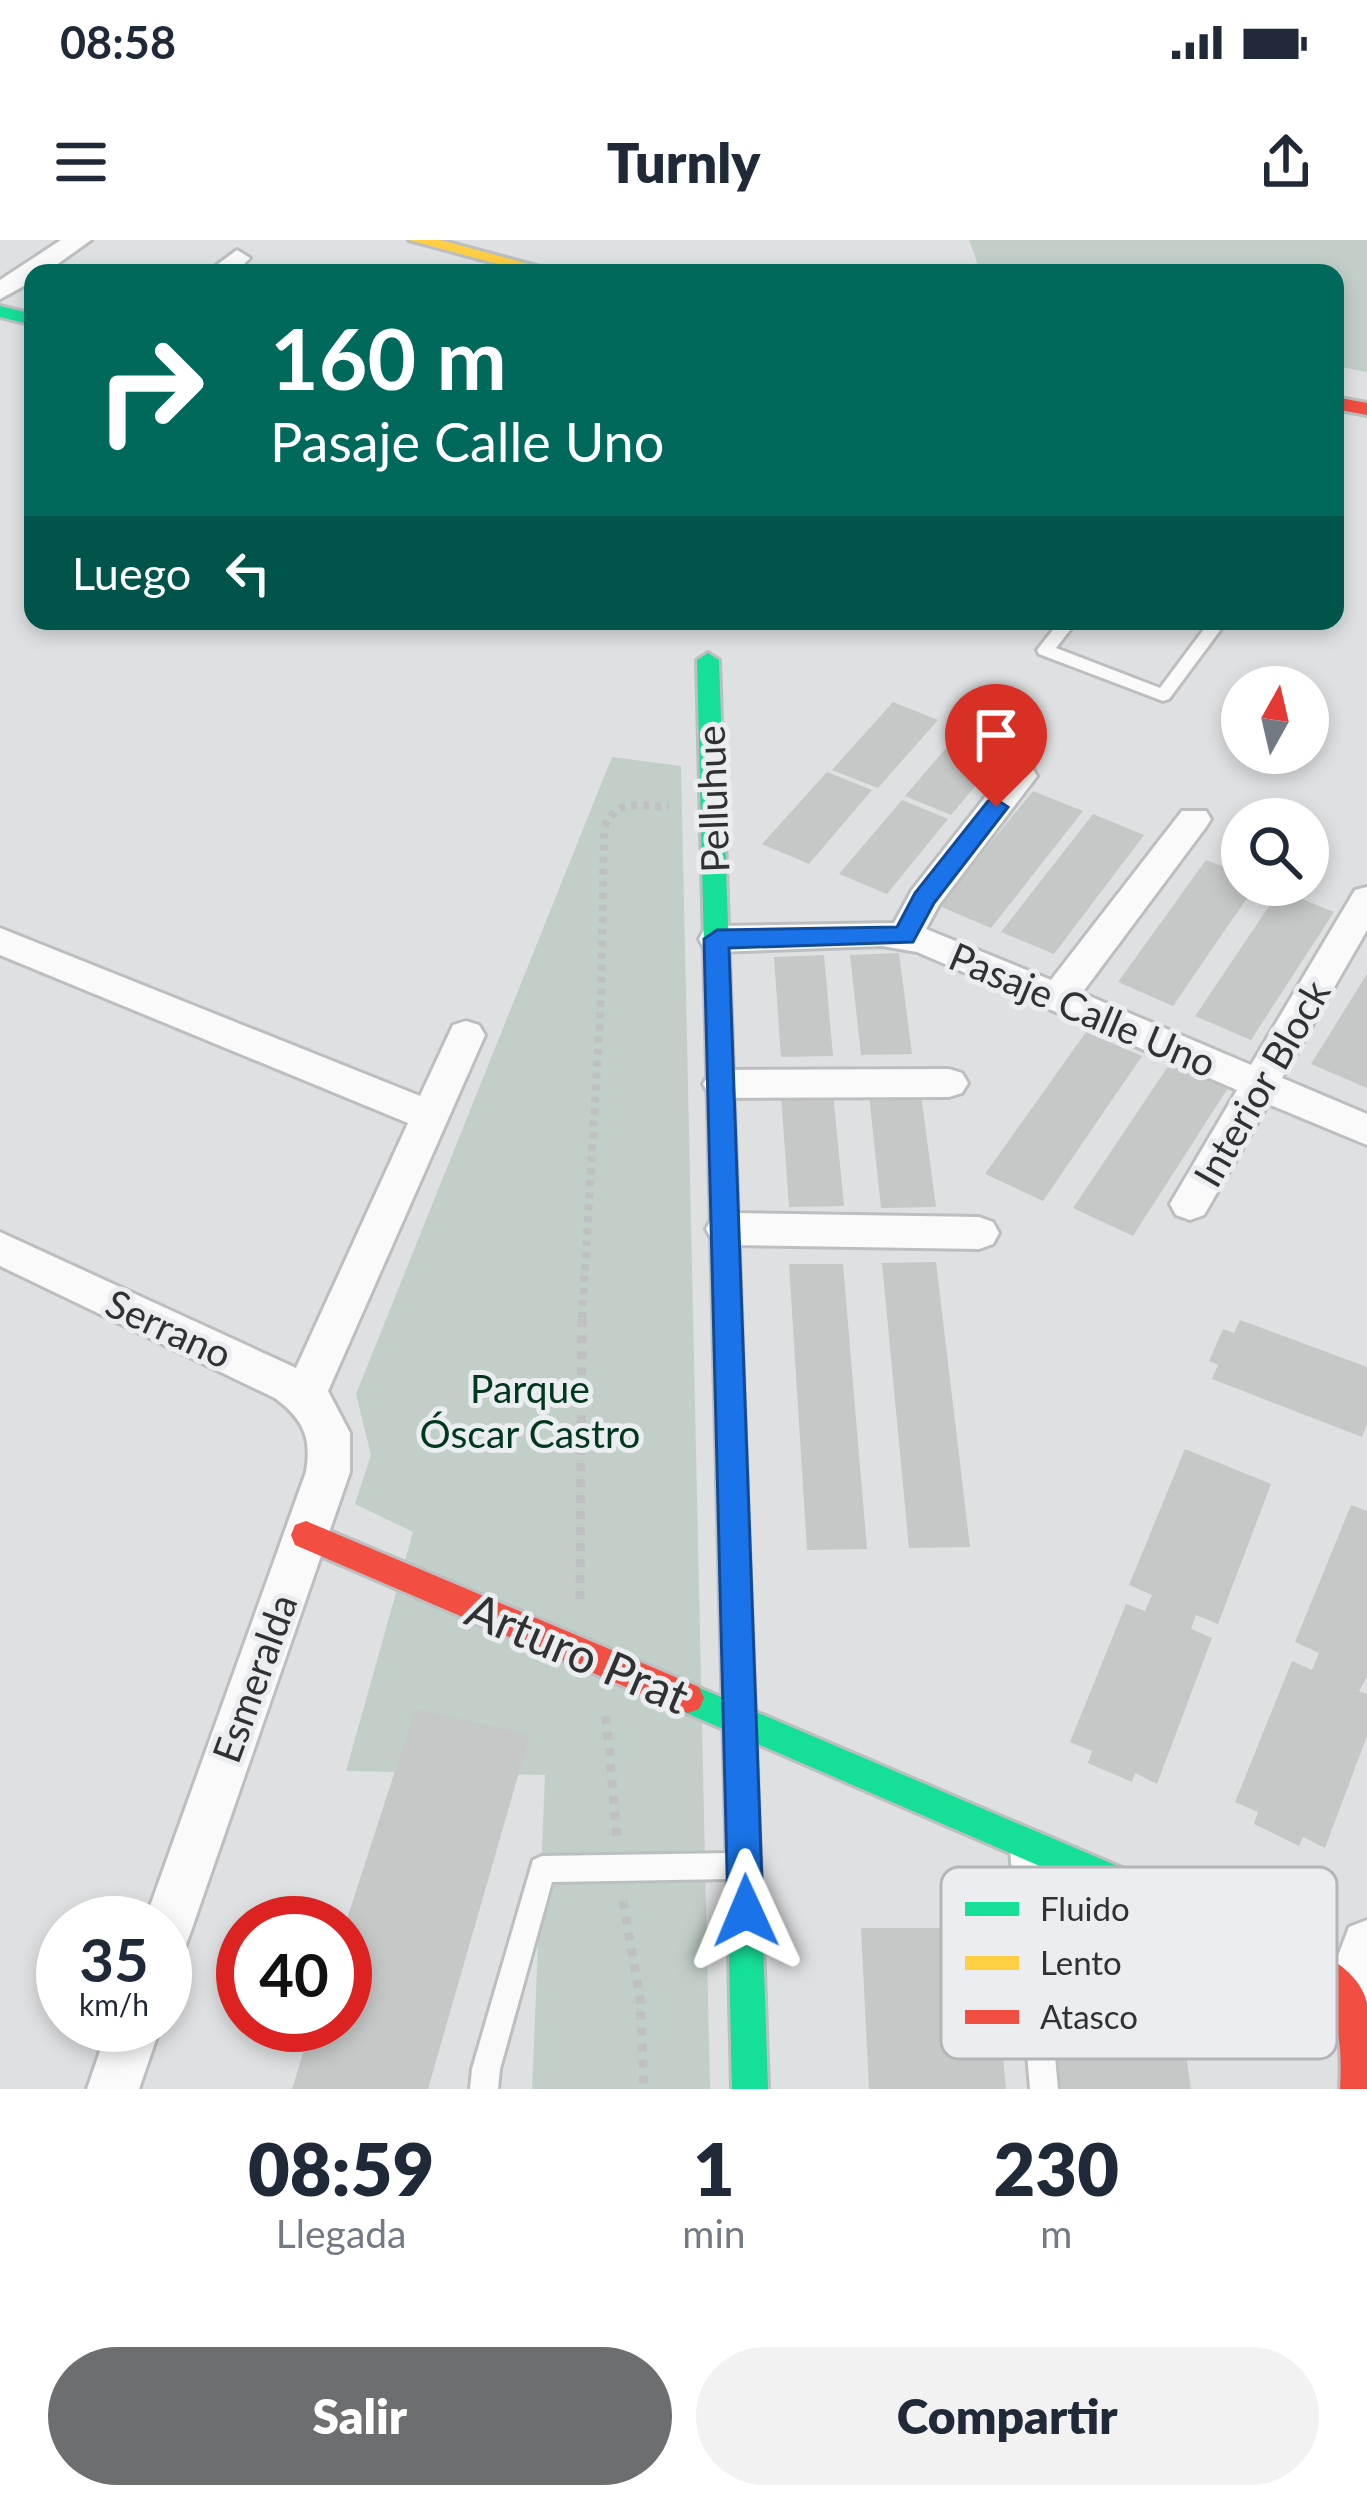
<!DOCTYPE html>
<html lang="es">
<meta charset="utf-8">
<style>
body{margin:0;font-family:Lato,sans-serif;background:#f2f2f3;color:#1f2937;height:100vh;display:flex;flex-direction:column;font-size:45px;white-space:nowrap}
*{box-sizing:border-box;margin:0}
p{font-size:39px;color:#747a83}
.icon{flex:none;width:66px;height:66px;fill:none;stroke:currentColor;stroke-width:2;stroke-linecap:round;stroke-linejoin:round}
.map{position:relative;height:1849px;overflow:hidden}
.side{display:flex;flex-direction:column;background:#fff;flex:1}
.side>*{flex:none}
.banner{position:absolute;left:24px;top:24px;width:1320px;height:366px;border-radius:24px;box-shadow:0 6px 18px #0003;background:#00695c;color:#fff;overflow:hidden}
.needle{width:78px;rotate:8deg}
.fabs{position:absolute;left:1221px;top:426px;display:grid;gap:24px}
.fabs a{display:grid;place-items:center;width:108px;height:108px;border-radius:50%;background:#fff;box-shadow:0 6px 18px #0003;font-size:60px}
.speed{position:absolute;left:36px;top:1656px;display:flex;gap:24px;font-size:60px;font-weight:700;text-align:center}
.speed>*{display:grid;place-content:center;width:156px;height:156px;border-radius:50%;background:#fff;box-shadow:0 6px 18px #0003;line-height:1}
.speed small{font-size:30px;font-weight:400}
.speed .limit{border:18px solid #d22;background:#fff;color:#111}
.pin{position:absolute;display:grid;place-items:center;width:102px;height:102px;color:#fff;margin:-123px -51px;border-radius:50% 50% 50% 0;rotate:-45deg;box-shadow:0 0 12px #0007}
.pin .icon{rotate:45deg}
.me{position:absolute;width:132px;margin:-66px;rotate:359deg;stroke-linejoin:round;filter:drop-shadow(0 0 9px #0008)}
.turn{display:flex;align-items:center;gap:42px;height:252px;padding:0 48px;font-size:54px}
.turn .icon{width:156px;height:156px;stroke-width:2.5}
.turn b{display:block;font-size:84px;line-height:102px}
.then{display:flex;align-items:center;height:114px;padding:0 48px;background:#0003;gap:24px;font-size:45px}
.eta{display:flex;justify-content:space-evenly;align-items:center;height:204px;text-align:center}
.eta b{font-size:72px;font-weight:800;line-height:84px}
.button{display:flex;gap:24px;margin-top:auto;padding:24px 48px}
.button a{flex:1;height:138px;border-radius:72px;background:#6d6e70;color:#fff;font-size:48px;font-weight:800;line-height:138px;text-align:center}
.button a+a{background:#f2f2f3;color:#1f2937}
.status{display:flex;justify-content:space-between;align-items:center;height:84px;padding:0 60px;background:#fff;direction:ltr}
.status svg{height:33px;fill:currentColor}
header{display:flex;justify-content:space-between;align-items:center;height:156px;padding:0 48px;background:#fff;font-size:54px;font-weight:800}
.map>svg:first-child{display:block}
.green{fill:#c2cfc8}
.building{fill:#c6c7c7}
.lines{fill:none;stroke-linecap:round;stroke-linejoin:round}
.lane-casing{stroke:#bdbec0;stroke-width:6}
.street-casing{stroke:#bdbec0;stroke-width:6}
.fast-casing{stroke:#bdbec0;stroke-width:6}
.slow-casing{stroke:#bdbec0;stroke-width:6}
.jam-casing{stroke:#bdbec0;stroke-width:6}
.path-far1{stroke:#bfc0c1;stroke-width:8;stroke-dasharray:6 6;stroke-linecap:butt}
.path{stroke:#bfc0c1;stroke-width:9;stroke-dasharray:8 8;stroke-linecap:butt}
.lane{fill:#fafafb;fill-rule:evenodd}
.street{fill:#fafafb;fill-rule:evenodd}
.fast{fill:#16e098;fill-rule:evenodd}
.slow{fill:#ffcf43;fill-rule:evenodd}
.jam{fill:#f24e42;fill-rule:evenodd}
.route{fill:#1a73e8;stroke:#114b97;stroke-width:3}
.labels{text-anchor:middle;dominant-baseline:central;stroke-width:10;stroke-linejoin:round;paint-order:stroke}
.street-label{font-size:39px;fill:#303132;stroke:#ebedf0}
.park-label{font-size:39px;fill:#00371f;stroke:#ebedf0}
.near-street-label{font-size:48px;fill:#303132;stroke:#ebedf0}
.key{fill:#ebedf0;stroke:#b3b5b7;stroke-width:3}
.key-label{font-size:33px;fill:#303132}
</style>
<div class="status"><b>08:58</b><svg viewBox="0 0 49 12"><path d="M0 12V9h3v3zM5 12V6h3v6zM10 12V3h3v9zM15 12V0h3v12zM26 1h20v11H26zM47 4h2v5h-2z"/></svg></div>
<header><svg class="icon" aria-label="menu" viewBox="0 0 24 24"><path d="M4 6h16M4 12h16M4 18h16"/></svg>Turnly<svg class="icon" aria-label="share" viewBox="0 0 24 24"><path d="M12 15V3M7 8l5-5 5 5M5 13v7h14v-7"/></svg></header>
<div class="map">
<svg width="1367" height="1849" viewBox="0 0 1367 1849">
<rect width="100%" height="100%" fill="#dfe0e2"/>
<!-- green -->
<path class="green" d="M 969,0 L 1367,0 L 1367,132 L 1335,126 L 1335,33 L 981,33 Z
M 612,517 L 681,526 L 710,1849 L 532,1849 L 545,1535 L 346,1531 L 413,1292 L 355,1264 L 371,1215 L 356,1154 Z"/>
<!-- building -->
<path class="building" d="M 893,462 L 938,480 L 878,548 L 832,530 Z
M 964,487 L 1010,505 L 951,575 L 905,556 Z
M 827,532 L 872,550 L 809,624 L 762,604 Z
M 1033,551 L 1083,571 L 991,688 L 939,666 Z
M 902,560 L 948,579 L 887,654 L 839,634 Z
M 1093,574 L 1144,595 L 1054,714 L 1001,692 Z
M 1206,620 L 1242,634 L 1242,645 L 1256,645 L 1173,766 L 1118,742 Z
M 1280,650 L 1334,672 L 1251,800 L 1195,776 Z
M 899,713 L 912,814 L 861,815 L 850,715 Z
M 824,715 L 833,816 L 781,817 L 774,717 Z
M 1367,734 L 1367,848 L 1311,824 Z
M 1086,792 L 1142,816 L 1043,961 L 985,934 Z
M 1171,822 L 1228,848 L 1133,996 L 1073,968 Z
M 833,853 L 844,966 L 789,967 L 781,854 Z
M 869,855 L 921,855 L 936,967 L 881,968 Z
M 936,1022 L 970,1307 L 909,1308 L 882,1023 Z
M 789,1024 L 843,1024 L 867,1309 L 807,1310 Z
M 1240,1080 L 1367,1127 L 1367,1184 L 1362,1197 L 1212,1139 L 1218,1125 L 1209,1121 L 1223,1089 L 1234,1093 Z
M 1185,1209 L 1271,1244 L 1218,1384 L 1196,1375 L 1191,1389 L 1212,1398 L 1157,1544 L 1135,1533 L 1132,1542 L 1088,1523 L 1092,1511 L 1070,1502 L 1126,1364 L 1145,1371 L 1152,1355 L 1129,1345 Z
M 1351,1265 L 1367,1271 L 1367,1437 L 1359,1451 L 1367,1454 L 1367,1496 L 1325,1608 L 1303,1597 L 1299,1606 L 1254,1584 L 1258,1572 L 1235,1562 L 1292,1421 L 1312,1430 L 1319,1413 L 1295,1402 Z
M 415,1469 L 530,1494 L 428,1849 L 292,1849 L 312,1785 L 345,1785 L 345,1685 Z
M 861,1688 L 991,1688 L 1006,1849 L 869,1849 Z
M 1049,1755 L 1177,1755 L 1191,1849 L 1059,1849 Z"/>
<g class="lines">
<!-- lane casing -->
<g class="lane-casing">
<path id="lane" d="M 1060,381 L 1077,381 L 1056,408 L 1160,448 L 1210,381 L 1227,381 L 1169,459 L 1163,461 L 1039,414 L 1037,410 Z
M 1023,1596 L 1032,1600 L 1036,1609 L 1058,1849 L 1030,1849 L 1010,1609 L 1014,1600 Z
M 732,1613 L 741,1617 L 745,1626 L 741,1635 L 732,1639 L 552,1642 L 500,1829 L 498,1849 L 470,1849 L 472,1829 L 533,1620 L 542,1616 Z"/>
</g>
<!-- street casing -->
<g class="street-casing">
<path id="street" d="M 61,0 L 91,0 L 45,33 L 33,33 L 33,41 L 0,59 L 0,40 Z
M 237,10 L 250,18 L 235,33 L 206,33 Z
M 1020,525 L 1032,528 L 1037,536 L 939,665 L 926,689 L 1051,740 L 1182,571 L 1206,571 L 1211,579 L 1206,587 L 1082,753 L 1251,825 L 1355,650 L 1367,647 L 1367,690 L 1282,838 L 1367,874 L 1367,905 L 1268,864 L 1204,975 L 1190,980 L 1176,975 L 1170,964 L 1237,850 L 917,712 L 882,706 L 717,712 L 704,708 L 699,699 L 704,690 L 717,686 L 894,683 L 912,650 L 1008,528 Z
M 0,688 L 420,856 L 453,785 L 466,781 L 479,785 L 485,795 L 328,1151 L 350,1193 L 350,1232 L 190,1694 L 183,1712 L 165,1719 L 165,1683 L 144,1683 L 306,1232 C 312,1197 303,1179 275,1158 L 0,1026 L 0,992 L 296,1128 L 408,883 L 0,715 Z
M 949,829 L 962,833 L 968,843 L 962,853 L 949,857 L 722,858 L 709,854 L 703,844 L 709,834 L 722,830 Z
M 726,973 L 979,977 L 993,982 L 999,993 L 993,1004 L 979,1009 L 726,1005 L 712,1000 L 706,989 L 712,978 Z
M 1367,1680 L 1367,1772 L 1350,1779 L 1332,1771 L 1324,1753 L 1349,1687 Z
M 109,1785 L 161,1785 L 139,1849 L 87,1849 Z"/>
</g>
<!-- fast casing -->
<g class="fast-casing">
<path id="fast" d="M 0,66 L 33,74 L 33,85 L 0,77 Z
M 708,413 L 719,420 L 748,1279 L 744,1289 L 733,1293 L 722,1289 L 718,1279 L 697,420 Z
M 688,1443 L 1265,1689 L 1270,1701 L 1265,1713 L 1253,1718 L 1241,1713 L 677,1469 L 672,1458 L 677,1447 Z
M 745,1654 L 757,1659 L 762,1671 L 768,1849 L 732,1849 L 728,1671 L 733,1659 Z"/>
</g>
<!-- slow casing -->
<g class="slow-casing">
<path id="slow" d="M 409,0 L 440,0 L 562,33 L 531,33 Z"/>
</g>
<!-- jam casing -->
<g class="jam-casing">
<path id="jam" d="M 1335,157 L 1367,163 L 1367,175 L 1335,169 Z
M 733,1265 L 744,1269 L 748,1279 L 762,1671 L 757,1683 L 745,1688 L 733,1683 L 728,1671 L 718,1279 L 722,1269 Z
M 306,1281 L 699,1447 L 704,1458 L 699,1469 L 688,1473 L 677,1469 L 295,1305 L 291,1295 L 295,1285 Z
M 1253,1684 C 1289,1699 1357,1718 1367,1763 C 1367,1789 1367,1822 1367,1849 L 1340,1849 C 1345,1756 1321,1748 1241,1713 L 1236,1701 L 1241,1689 Z"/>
</g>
<!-- path-far1 -->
<path class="path-far1" d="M 582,1078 L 601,760 L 604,590 C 613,557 641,566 669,567"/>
<!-- path -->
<path class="path" d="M 580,1359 L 582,1075
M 606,1476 L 617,1598
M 623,1661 L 640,1758 L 644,1849"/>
<!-- lane -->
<use href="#lane" class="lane"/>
<!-- street -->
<use href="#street" class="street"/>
<!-- fast -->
<use href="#fast" class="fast"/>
<!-- slow -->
<use href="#slow" class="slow"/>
<!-- jam -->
<use href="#jam" class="jam"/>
</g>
<!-- route -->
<path class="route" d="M 996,559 L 1008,567 L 934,663 L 913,702 L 729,708 L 763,1671 L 758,1683 L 746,1688 L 733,1683 L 728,1671 L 704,699 L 717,690 L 897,687 L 915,653 L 988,561 Z"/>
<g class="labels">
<!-- street labels -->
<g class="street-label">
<text transform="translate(712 559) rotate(-92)">Pelluhue</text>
<text transform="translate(1083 769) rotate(23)">Pasaje Calle Uno</text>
<text transform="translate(1261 843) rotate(-60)">Interior Block</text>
<text transform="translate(169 1088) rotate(25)">Serrano</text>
<text transform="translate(254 1438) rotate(-70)">Esmeralda</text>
</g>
<!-- park labels -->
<g class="park-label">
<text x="530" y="1148">Parque<tspan x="530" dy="45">Óscar Castro</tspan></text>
</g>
<!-- near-street labels -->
<g class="near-street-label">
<text transform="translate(578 1412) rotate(23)">Arturo Prat</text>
</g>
</g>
<!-- legend -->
<rect x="941" y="1627" width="396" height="192" rx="18" class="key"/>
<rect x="965" y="1662" width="54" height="14" fill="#16e098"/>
<rect x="965" y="1716" width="54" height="14" fill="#ffcf43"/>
<rect x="965" y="1770" width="54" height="14" fill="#f24e42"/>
<g class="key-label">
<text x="1040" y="1681">Fluido</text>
<text x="1040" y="1735">Lento</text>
<text x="1040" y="1789">Atasco</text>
</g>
</svg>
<div class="fabs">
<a><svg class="needle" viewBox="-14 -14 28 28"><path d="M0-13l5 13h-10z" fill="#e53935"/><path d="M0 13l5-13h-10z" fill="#747a83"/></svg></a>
<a><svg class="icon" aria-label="search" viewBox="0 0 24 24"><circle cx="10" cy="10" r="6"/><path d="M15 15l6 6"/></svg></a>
</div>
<div class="speed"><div>35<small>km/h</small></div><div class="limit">40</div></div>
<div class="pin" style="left:996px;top:567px;background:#d93025"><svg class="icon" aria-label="arrive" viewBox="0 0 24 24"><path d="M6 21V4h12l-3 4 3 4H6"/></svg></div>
<svg class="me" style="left:746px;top:1671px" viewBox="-20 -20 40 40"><path d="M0-17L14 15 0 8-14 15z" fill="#1a73e8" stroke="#fff" stroke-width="4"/></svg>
<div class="banner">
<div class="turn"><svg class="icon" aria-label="right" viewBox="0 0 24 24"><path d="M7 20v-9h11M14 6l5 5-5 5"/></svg><div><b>160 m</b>Pasaje Calle Uno</div></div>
<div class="then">Luego<svg class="icon" aria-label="left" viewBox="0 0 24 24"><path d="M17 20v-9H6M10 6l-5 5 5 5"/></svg></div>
</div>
</div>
<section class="side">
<div class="eta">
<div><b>08:59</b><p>Llegada</p></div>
<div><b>1</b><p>min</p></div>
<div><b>230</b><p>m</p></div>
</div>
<div class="button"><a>Salir</a><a>Compartir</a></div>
</section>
